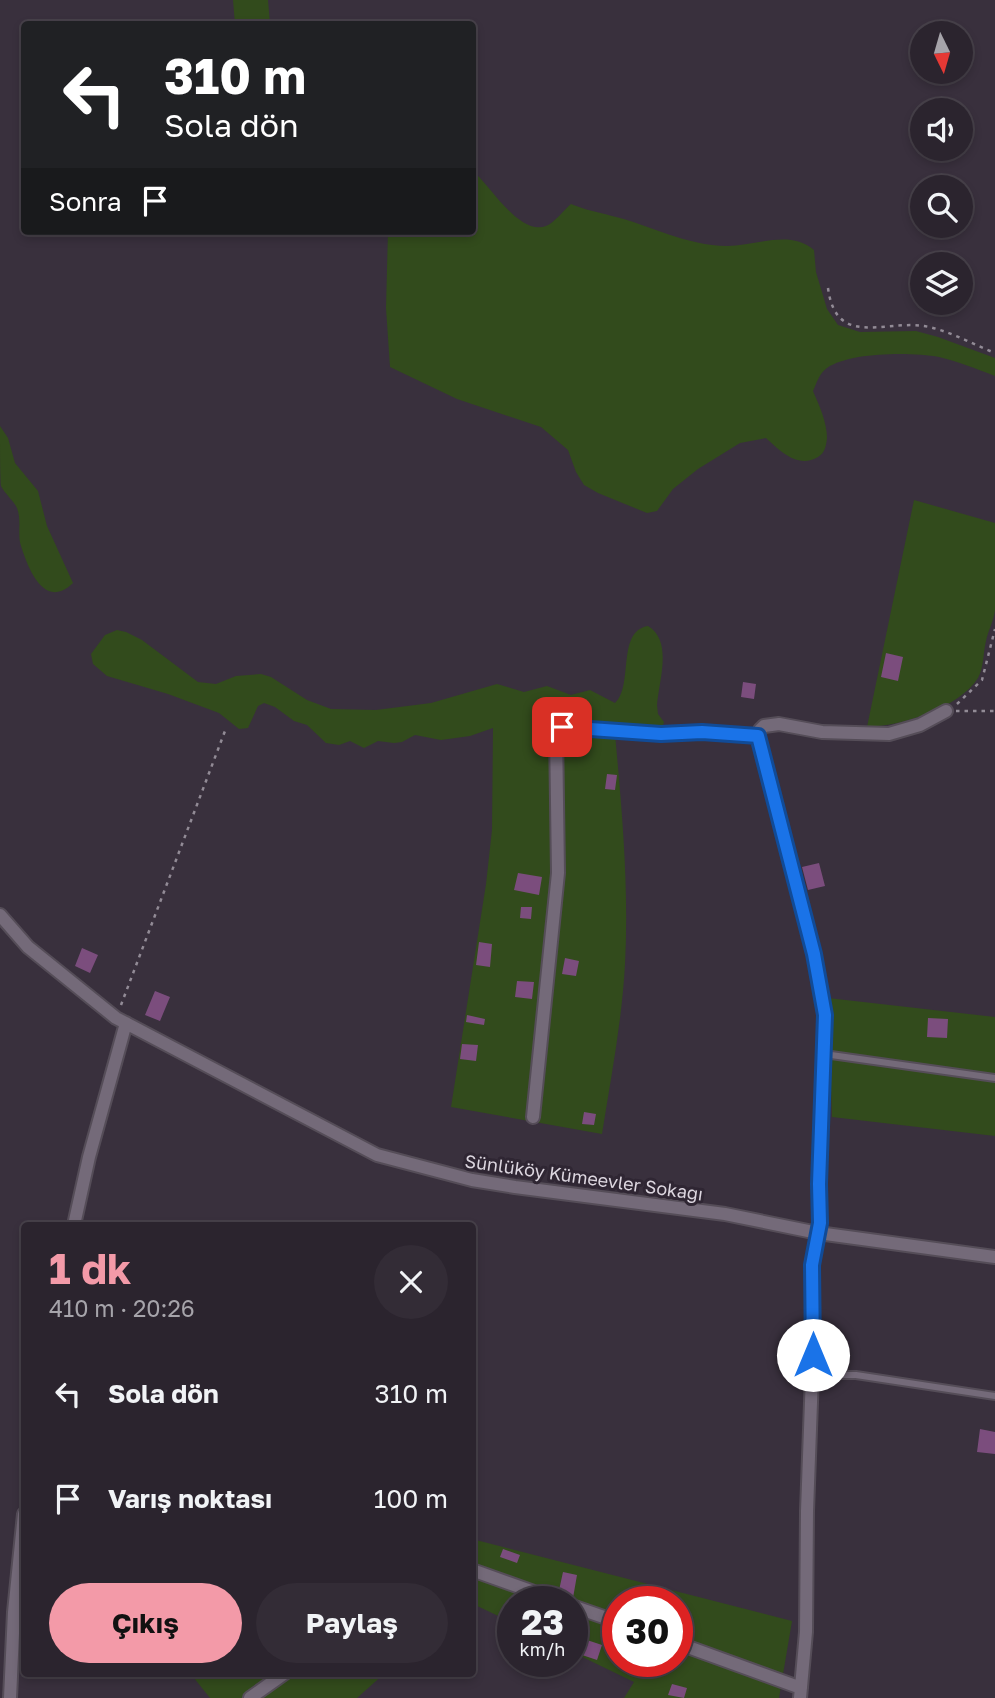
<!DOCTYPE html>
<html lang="tr">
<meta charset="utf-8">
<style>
body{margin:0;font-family:"Golos Text",sans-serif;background:#332c36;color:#f1f3f6;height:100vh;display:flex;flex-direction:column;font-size:26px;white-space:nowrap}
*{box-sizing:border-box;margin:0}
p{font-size:23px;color:#a6a4aa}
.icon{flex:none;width:38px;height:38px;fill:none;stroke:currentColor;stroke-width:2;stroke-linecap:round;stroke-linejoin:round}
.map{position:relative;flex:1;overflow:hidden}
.panel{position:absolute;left:21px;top:1222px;width:455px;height:455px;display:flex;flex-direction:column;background:#2b242e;border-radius:7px;box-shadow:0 4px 10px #0003,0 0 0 2px #47414a}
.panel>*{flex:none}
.top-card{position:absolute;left:21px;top:21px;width:455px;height:214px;border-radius:7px;box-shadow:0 4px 10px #0003,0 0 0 2px #47414a;background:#202124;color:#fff;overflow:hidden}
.needle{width:46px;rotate:175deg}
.controls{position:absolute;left:910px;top:21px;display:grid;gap:14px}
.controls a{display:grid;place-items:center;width:63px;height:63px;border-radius:50%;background:#2b242e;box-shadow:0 4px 10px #0003,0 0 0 2px #47414a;font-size:35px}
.speed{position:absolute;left:497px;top:1586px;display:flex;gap:14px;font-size:35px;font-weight:700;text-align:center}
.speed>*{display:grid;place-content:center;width:91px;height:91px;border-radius:50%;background:#2b242e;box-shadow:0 4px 10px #0003,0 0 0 2px #47414a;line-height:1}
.speed small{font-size:18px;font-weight:400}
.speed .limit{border:10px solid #d22;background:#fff;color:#111}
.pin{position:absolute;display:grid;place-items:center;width:60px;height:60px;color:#fff;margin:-30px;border-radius:14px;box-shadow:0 4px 10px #0006}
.me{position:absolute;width:77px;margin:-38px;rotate:0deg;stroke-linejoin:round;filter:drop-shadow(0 0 5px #0008)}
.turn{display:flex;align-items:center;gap:24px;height:147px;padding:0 28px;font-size:32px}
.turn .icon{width:91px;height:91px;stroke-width:2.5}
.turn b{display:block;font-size:49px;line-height:60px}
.then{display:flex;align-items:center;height:66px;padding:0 28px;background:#0003;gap:14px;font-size:26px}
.round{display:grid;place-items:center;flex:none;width:74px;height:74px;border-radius:37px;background:#332c36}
.summary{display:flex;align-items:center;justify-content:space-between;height:119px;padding:0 28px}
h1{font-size:42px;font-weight:700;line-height:52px;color:#f39aa8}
.action{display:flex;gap:14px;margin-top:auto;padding:14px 28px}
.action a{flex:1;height:80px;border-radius:42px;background:#f39aa8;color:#111;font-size:28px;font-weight:700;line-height:80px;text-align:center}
.action a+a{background:#332c36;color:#f1f3f6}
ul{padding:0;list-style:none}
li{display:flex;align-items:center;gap:21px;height:105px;padding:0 28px}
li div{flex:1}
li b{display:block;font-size:26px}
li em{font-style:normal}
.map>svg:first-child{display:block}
.green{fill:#324b1c;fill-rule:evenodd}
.building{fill:#7b4d7d}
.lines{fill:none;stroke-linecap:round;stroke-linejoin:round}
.service-casing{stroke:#554d58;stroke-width:10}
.minor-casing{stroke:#554d58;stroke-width:16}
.path{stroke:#928b96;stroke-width:2.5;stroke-dasharray:3.5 5;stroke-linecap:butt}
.service{stroke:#746a79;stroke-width:6}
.minor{stroke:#746a79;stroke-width:12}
.route-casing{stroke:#114b97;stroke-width:18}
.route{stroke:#1a73e8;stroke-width:12}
.labels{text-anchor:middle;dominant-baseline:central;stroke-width:6;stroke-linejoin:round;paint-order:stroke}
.street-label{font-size:18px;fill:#dcd6df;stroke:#2f2633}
</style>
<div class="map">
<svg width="995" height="1698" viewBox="0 0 995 1698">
<rect width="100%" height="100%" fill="#39303d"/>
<!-- green -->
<path class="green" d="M 233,0 L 268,0 L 270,24 L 235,24 Z
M 473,171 C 490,185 519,236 546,226 C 554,223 564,210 571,204 C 585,210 598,212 612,216 C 650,225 687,246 727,246 C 756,246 790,229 814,250 L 816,272 L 827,309 L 838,325 L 860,332 L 916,331 L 938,337 L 995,358 L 995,376 C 977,369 957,361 939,357 C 911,352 850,352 827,368 C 819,374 817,382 813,391 C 819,405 827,422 827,438 C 826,446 825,453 818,457 C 798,469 780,451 766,438 L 740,443 L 698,469 L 673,489 L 657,511 L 647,513 L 598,493 L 584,485 L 576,472 L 568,450 L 541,427 L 457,399 L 390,367 L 386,308 L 388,231 L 472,231 Z
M 0,426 L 8,438 L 15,463 L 38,491 L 47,526 L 73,583 C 45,610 29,571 21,546 C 17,534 22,521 17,508 C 13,500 5,494 1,486 C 0,478 0,437 0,426 Z
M 914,500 L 995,523 C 995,552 995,582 995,610 C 994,620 988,631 986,641 C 983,653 984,667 978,678 C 959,708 901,726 867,727 Z
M 648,626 C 673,641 659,680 657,705 L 658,714 L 664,722 L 662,728 L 624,727 L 556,718 L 551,721 L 549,727 L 615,734 C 622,810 629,888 625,964 C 622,1021 611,1077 602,1134 L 451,1107 L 486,884 L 492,830 L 493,728 L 470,736 L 441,740 L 415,735 L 402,742 L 394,743 L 378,741 L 364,748 L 350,741 L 339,745 L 326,743 L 307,725 L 294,721 L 275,707 L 264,703 L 258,706 L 248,728 L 239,729 L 219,713 L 168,694 L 107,676 L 93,664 L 91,654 L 105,635 L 117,630 L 126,632 L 142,640 L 198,682 L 216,684 L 236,676 L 261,674 L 271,677 L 307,700 L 331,709 L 376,710 L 431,703 L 497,684 L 524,692 L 547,686 L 571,695 L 590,690 L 615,703 C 634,686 616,631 648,626 Z
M 828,998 L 995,1017 L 995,1136 L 832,1117 Z
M 472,1539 L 792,1621 L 779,1698 L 624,1698 L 634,1682 L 572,1652 L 572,1601 L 513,1601 L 513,1623 L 473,1604 ZM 618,1601 L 677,1601 L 677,1661 L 618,1661 Z
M 190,1673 L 385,1673 L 357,1698 L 210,1698 Z"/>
<!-- building -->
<path class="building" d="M 886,653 L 903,657 L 898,681 L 881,677 Z
M 743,682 L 756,684 L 754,699 L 741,697 Z
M 607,774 L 617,775 L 615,790 L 605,789 Z
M 819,863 L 825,886 L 808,890 L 802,867 Z
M 518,873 L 542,877 L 539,895 L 514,890 Z
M 521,907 L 532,907 L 531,919 L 520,918 Z
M 479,942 L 492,944 L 490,967 L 476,965 Z
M 82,948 L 98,955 L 90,973 L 75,966 Z
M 565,958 L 579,961 L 576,976 L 562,974 Z
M 517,981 L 534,982 L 532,999 L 515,997 Z
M 155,991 L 170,997 L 160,1021 L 145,1015 Z
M 467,1015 L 485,1019 L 484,1025 L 466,1022 Z
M 928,1018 L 948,1019 L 947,1038 L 927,1037 Z
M 462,1044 L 478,1045 L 476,1061 L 460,1059 Z
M 584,1112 L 596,1114 L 594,1125 L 582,1124 Z
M 980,1429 L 995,1432 L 995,1454 L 977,1452 Z
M 503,1549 L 520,1555 L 517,1563 L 500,1557 Z
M 563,1572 L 577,1575 L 573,1598 L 558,1595 Z
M 584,1639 L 602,1645 L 597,1660 L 579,1654 Z
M 672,1684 L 687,1688 L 684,1698 L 668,1695 Z"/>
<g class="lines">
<!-- service casing -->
<g class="service-casing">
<path id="service" d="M 824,1054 L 995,1078
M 812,1375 L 856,1375 L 995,1396"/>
</g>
<!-- minor casing -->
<g class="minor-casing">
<path id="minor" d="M 0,915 L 28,947 L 116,1018 L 377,1155 L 472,1180 L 515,1187 L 725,1214 L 818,1233 L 995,1257
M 533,1117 L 558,873 L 556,730 L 562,727 L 661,734 L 702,732 L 758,736
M 74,1225 L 89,1157 L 126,1023
M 472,1570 L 559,1601
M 572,1606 L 618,1622
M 677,1643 L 801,1688
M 10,1698 L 14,1612 L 24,1514
M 250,1698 L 285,1673
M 800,1698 L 806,1632 L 807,1511 L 812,1375 L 812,1265 L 820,1223 L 819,1183 L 825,1015 L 814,954 L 758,736 L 760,730 L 764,726 L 779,724 L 822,732 L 889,734 L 920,725 L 946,711"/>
</g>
<!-- path -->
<path class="path" d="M 828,288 C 836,348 883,320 924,326 C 948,330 972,344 995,353
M 957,704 L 982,680 L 995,629
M 956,711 L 995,711
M 121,1005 L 225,731"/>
<!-- service -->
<use href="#service" class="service"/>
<!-- minor -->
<use href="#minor" class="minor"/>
</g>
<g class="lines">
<!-- route casing -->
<g class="route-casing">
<path id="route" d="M 562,727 L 661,734 L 702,732 L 758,736 L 814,954 L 825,1015 L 819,1184 L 820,1223 L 812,1265 L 813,1355"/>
</g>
<!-- route -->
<use href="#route" class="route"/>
</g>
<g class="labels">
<!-- street labels -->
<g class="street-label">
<text transform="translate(584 1177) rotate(8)">Sünlüköy Kümeevler Sokağı</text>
</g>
</g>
</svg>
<div class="controls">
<a><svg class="needle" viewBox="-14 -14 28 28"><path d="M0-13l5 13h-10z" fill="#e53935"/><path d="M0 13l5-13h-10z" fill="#a6a4aa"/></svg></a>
<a><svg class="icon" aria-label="sound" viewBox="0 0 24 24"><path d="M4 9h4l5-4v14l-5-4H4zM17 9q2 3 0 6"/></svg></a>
<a><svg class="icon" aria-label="search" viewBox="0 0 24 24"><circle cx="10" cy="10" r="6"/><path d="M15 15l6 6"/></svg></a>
<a><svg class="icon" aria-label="layers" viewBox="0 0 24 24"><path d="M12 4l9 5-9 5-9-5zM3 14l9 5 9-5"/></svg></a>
</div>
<div class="speed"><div>23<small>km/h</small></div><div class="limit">30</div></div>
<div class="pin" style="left:562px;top:727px;background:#d93025"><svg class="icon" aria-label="arrive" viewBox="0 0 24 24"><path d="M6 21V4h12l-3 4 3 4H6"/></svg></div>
<svg class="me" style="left:813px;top:1355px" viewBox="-20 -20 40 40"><circle r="19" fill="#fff"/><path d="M0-13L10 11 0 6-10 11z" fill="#1a73e8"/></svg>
<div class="top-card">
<div class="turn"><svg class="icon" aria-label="left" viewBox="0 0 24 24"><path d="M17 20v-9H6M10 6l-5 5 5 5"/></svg><div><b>310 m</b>Sola dön</div></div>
<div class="then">Sonra<svg class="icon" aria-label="arrive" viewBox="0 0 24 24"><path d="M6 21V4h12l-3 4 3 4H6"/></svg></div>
</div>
<section class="panel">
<div class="summary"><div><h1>1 dk</h1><p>410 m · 20:26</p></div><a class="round"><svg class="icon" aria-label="close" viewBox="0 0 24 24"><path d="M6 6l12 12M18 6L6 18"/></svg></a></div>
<ul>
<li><svg class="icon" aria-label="left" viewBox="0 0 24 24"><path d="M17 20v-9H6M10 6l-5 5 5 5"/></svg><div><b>Sola dön</b></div><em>310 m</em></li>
<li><svg class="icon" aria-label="arrive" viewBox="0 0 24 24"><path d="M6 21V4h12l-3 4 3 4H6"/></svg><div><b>Varış noktası</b></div><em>100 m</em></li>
</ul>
<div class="action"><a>Çıkış</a><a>Paylaş</a></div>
</section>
</div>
